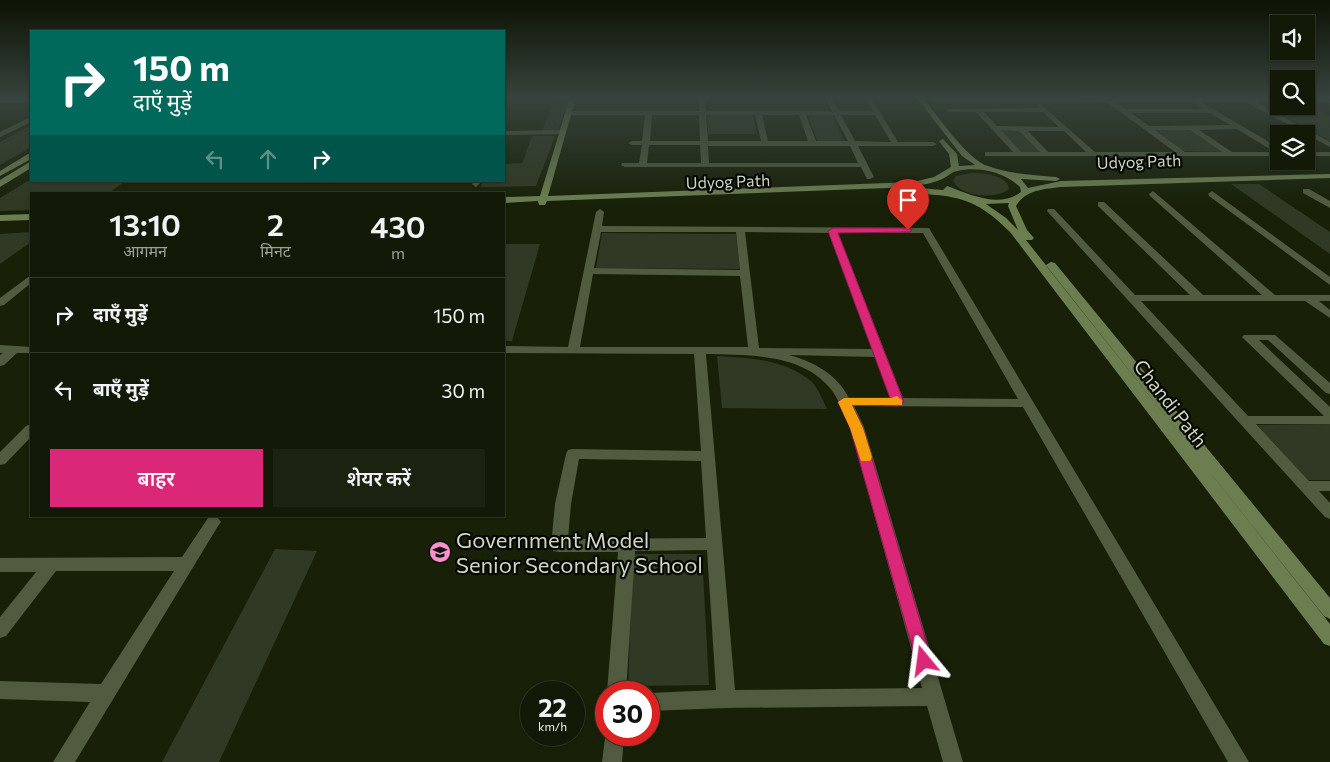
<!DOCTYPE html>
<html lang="hi">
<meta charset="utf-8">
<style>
body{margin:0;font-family:Commissioner,"Noto Sans Devanagari",sans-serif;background:#1b2210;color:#f1f3f6;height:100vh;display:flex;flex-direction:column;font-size:19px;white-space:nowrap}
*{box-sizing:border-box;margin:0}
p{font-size:16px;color:#9ca09b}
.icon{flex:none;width:28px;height:28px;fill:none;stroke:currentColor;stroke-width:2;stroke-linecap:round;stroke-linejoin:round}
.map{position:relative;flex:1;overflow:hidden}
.sheet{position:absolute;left:30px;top:192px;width:475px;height:325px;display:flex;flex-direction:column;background:#121906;border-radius:0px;box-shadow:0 1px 4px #0004,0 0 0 1px #313828}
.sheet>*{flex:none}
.top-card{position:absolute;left:30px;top:30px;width:475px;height:152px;border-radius:0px;box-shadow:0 1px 4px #0004,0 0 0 1px #313828;background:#00695c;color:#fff;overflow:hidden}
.buttons{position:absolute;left:1270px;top:15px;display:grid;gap:10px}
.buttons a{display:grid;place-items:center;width:45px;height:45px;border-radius:0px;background:#121906;box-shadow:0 1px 4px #0004,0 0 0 1px #313828;font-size:25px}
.speed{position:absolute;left:520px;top:681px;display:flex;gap:10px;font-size:25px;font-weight:700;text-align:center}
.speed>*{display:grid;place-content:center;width:65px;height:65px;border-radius:50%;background:#121906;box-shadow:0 1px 4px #0004,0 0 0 1px #313828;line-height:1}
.speed small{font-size:12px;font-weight:400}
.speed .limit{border:8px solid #d22;background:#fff;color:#111}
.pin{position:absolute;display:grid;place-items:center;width:42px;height:42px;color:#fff;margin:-51px -21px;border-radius:50% 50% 50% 0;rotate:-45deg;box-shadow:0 0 5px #0007}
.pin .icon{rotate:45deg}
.me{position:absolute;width:55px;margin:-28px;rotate:344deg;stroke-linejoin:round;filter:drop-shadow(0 0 4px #0008)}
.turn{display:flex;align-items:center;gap:18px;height:105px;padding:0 20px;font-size:22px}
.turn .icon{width:65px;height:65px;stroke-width:2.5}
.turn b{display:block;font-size:35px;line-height:42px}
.lanes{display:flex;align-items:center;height:48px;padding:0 20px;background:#0003;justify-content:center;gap:25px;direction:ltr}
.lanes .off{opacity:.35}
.eta{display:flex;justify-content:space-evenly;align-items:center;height:85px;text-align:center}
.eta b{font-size:30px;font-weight:600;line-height:35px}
.primary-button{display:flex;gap:10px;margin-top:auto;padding:10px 20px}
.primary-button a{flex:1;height:58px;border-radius:0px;background:#db2777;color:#fff;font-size:20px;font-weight:600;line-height:58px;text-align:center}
.primary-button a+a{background:#1b2210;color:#f1f3f6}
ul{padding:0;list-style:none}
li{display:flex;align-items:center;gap:15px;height:75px;padding:0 20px;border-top:1px solid #313828}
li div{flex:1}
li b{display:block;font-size:19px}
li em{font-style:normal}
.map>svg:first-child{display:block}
.green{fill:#303923}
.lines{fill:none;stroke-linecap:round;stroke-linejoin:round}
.street{fill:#505b3f;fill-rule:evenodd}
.secondary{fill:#6c7e50;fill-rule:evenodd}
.route{fill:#db2777;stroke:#8e194d}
.slow{fill:#f59e0b}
.labels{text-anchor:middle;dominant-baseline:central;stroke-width:4.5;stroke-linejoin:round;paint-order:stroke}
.far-street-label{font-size:16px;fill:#cfd6c6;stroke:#060902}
.street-label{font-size:19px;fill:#cfd6c6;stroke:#060902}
.near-poi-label{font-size:22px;fill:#cfd6c6;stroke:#060902;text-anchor:start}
</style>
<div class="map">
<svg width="1330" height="762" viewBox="0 0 1330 762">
<rect width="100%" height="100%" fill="#182108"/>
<!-- green -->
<path class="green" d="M 556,97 L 569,97 L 558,131 L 542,131 Z
M 1263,105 L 1308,105 L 1330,116 L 1330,141 Z
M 707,114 L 753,114 L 757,134 L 708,134 Z
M 807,114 L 832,114 L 845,142 L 818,142 Z
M 31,125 L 31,147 L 0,165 L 0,142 Z
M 1154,129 L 1190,130 L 1222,152 L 1184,151 Z
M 998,130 L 1020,130 L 1043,153 L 1020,153 Z
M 532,136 L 555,136 L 536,186 L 481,187 L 483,181 L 504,181 L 504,164 L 522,163 Z
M 971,173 C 984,173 1007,175 1009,189 C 997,200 959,197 953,180 L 956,176 Z
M 31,179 L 31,181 L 125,181 L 108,194 L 31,194 L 31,210 L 0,211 L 0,198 Z
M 1231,184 L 1259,184 L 1330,232 L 1330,254 Z
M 31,232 L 31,242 L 0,264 L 0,234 Z
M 602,233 L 736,234 L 740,269 L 596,268 Z
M 504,244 L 540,244 L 512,341 L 504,341 Z
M 717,356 C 750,358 785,359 812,382 C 818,388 823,401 827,409 L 722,408 Z
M 1330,424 L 1330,480 L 1308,480 L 1257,425 Z
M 275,549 L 317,551 L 219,762 L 162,762 Z
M 633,554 L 702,554 L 709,685 L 628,686 Z"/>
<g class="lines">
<!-- street -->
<path class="street" d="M 699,97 L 705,97 L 706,111 L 832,111 L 825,97 L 831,97 L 839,111 L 873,111 L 865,97 L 871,97 L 898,142 L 933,142 L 937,144 L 933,146 L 858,146 L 874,177 L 870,179 L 867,179 L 861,167 L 625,167 L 621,165 L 622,163 L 639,163 L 642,145 L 632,145 L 628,143 L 632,141 L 642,141 L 645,115 L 568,115 L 565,113 L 568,111 L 699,111 ZM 652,115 L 699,115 L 700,141 L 650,141 ZM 706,115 L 755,115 L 761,141 L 708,141 ZM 762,115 L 799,115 L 808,141 L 768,141 ZM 806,115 L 834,115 L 848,141 L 816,141 ZM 841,115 L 875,115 L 891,142 L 855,141 ZM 649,145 L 700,145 L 701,163 L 647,163 ZM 708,146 L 850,146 L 858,163 L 709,163 Z
M 31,98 L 31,102 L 0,103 L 0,99 Z
M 934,98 L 1279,98 L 1279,102 L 1256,102 L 1330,142 L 1330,147 L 1246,102 L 1201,102 L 1279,148 L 1279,156 L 985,156 L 985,152 L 1013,152 L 976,112 L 949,112 L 947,111 L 947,109 L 1038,108 L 1036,105 L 1039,103 L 1095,152 L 1175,152 L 1107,102 L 932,101 L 932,99 ZM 1116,102 L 1192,102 L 1203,109 L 1126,109 ZM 984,112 L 1043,112 L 1059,127 L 997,126 ZM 1131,113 L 1210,113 L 1230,125 L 1149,126 ZM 1237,129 L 1275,152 L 1232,152 L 1199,130 ZM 1001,130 L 1019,131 L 1040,152 L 1021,152 ZM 1155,130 L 1190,130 L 1222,152 L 1185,152 ZM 1028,131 L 1064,131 L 1086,152 L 1048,152 Z
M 1306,98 L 1330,98 L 1330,102 L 1306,102 Z
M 31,117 L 31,122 L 0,137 L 0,132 Z
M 562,130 L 565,130 L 565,134 L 504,135 L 504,131 Z
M 1306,152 L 1330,152 L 1330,156 L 1306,156 Z
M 474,181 L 482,181 L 476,187 L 472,184 Z
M 1303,189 L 1309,189 L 1330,201 L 1330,208 L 1303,193 Z
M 1153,191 L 1275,295 L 1330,295 L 1330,301 L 1319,301 L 1330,310 L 1330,318 L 1305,301 L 1141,301 L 1248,416 L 1324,416 L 1244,339 L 1242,337 L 1244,335 L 1275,335 L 1330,383 L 1330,394 L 1326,393 L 1268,340 L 1259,340 L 1330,407 L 1330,424 L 1256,424 L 1309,481 L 1330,481 L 1330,491 L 1319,491 L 1330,503 L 1330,519 L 1325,517 L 1047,211 L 1048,209 L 1054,209 L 1135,295 L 1190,295 L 1098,206 L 1098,202 L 1104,202 L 1203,295 L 1262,295 L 1150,196 L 1149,194 Z
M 1212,191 L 1330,277 L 1330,285 L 1209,196 L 1208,194 Z
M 600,209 L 604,212 L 602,226 L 929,228 L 1249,762 L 1228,762 L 1023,407 L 854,406 L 864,427 L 963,762 L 943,762 L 927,706 L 726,708 L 649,711 L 649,693 L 716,690 L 707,550 L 635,551 L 626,692 L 607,692 L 618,552 L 559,552 L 553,551 L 551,546 L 555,504 L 566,454 L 568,450 L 573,449 L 701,451 L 694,354 L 504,353 L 504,346 L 568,347 L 596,212 ZM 601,232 L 736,232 L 740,270 L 594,268 ZM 745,232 L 829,233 L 872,349 L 759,348 ZM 838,233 L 923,233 L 1018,399 L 903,398 ZM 593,274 L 740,276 L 748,347 L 580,347 ZM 706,354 C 747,355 800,353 829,387 C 839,398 843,413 850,427 L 922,688 L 735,690 ZM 789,355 L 875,357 L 890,398 L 849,398 C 837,374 814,362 789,355 ZM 579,459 L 701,461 L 706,538 L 568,539 L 571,504 Z
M 31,275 L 31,283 L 4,305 L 0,306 L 0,298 Z
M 0,345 L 31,347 L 31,353 L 17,353 L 4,365 L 0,366 L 0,355 L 3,353 L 0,353 Z
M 31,424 L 31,437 L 5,464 L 0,465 L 0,452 L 26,426 Z
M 214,516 L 218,518 L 221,522 L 218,526 L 75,762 L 53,762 L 90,702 L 0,699 L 0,681 L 101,684 L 174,571 L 56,571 L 6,636 L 0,638 L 0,617 L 36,572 L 0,572 L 0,558 L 182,557 L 208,518 Z
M 606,730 L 606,735 L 624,735 L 622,762 L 602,762 Z"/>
<!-- secondary -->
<path class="secondary" d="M 570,97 L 576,97 L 548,196 L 913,182 L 934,177 L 951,167 L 949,154 L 939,141 L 943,139 L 957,154 L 959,166 L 975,165 L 962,156 L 916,97 L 922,97 C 937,114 967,160 988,166 C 1010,174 1032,175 1056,177 L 1060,179 L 1056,181 L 1021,179 L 1028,188 L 1061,181 L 1330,174 L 1330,178 L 1061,187 C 1044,189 1025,190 1016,206 L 1027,230 L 1034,238 L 1032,240 L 1026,240 L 1330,624 L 1330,646 L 1324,644 L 1010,232 C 974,196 956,196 909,193 L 905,190 L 909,187 L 943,190 L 947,186 C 970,194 998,209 1021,192 L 1020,187 C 1004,172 979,166 957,171 C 951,172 946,178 940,180 C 931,184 922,184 913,187 L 547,201 L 545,205 L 539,205 L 538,201 L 504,203 L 504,197 L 540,196 ZM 1009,203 L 1008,206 L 1018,230 L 1006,218 L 986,204 Z
M 28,154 L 31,154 L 31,159 L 0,176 L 0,171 Z
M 28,163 L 31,163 L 31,168 L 0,187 L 0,180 Z
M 31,214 L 31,220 L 0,221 L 0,215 Z
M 1051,262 L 1055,263 L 1330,598 L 1330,619 L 1324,616 L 1047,267 L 1046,265 Z"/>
</g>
<!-- sky -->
<linearGradient id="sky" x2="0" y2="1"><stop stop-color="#0d1204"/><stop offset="0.48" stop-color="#37433d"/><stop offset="1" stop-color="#37433d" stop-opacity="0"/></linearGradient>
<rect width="1330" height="203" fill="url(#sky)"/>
<!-- route -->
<path class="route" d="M 908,228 L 911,229 L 911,232 L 838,233 L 904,402 L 898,406 L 852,405 L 863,428 L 932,661 L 930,667 L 924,669 L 918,667 L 916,661 L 850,428 L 838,402 L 844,398 L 890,398 L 828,231 L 833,228 Z"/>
<!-- slow -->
<path class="slow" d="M 897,396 L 902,400 L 902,405 L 852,405 L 863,428 L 872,457 L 870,461 L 861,461 L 850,428 L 838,402 L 844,398 L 891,398 Z"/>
<!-- icons -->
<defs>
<g id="school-disc" transform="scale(1.125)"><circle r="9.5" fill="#f890cb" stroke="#060902"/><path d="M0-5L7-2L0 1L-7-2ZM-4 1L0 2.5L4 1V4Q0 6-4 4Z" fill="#111"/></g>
</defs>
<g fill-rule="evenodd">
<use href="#school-disc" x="440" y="552"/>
</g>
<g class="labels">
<!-- far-street labels -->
<g class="far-street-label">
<text transform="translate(1139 161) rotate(-2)">Udyog Path</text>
<text transform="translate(728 181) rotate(-2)">Udyog Path</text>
</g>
<!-- street labels -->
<g class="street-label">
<text transform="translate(1171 403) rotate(52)">Chandi Path</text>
</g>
<!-- near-poi labels -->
<g class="near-poi-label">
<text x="456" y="539">Government Model<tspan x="456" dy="25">Senior Secondary School</tspan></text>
</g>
</g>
</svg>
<div class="buttons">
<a><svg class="icon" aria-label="sound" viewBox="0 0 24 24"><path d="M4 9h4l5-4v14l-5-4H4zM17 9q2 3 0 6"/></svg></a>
<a><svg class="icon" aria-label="search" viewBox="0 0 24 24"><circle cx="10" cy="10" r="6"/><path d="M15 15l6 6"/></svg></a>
<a><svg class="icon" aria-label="layers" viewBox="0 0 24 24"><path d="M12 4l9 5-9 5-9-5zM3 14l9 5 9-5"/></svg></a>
</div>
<div class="speed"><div>22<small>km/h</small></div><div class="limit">30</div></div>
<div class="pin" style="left:908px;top:230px;background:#d93025"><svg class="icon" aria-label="arrive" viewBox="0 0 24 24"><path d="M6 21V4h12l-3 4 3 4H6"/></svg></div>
<svg class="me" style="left:924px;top:661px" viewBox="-20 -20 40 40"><path d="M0-17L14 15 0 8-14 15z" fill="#db2777" stroke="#fff" stroke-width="4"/></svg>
<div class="top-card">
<div class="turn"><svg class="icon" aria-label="right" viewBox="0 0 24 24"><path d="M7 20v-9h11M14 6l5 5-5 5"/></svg><div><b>150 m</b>दाएँ मुड़ें</div></div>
<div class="lanes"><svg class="icon off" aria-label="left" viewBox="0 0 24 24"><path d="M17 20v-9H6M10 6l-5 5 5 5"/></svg><svg class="icon off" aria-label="ahead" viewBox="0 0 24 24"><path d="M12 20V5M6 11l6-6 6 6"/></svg><svg class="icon" aria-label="right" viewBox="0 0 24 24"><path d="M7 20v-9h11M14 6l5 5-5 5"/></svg></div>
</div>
<section class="sheet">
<div class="eta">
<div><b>13:10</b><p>आगमन</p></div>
<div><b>2</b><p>मिनट</p></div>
<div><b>430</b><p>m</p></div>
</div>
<ul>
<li><svg class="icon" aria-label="right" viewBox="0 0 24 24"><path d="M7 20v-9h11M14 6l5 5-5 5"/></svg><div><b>दाएँ मुड़ें</b></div><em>150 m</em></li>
<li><svg class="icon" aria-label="left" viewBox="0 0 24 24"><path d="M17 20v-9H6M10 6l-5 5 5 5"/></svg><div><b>बाएँ मुड़ें</b></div><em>30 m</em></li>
</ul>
<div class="primary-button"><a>बाहर</a><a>शेयर करें</a></div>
</section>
</div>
